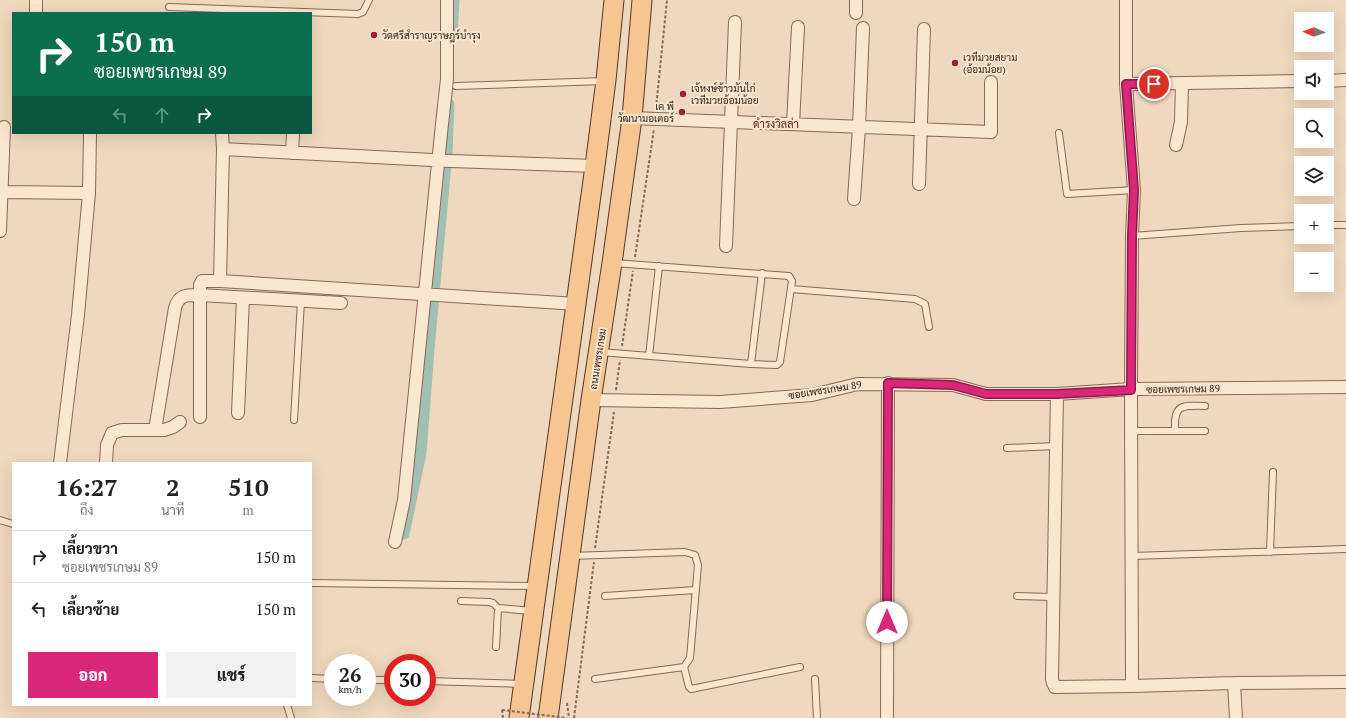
<!DOCTYPE html>
<html lang="th">
<meta charset="utf-8">
<style>
body{margin:0;font-family:"PT Serif",Sarabun,serif;background:#f2f2f2;color:#222;height:100vh;display:flex;flex-direction:column;font-size:15px;white-space:nowrap}
*{box-sizing:border-box;margin:0}
p{font-size:13px;color:#767676}
.icon{flex:none;width:22px;height:22px;fill:none;stroke:currentColor;stroke-width:2;stroke-linecap:round;stroke-linejoin:round}
.map{position:relative;flex:1;overflow:hidden}
.sheet{position:absolute;left:12px;top:462px;width:300px;height:244px;display:flex;flex-direction:column;background:#fff;border-radius:0px;box-shadow:0 4px 16px #0002}
.sheet>*{flex:none}
.guide{position:absolute;left:12px;top:12px;width:300px;height:122px;border-radius:0px;box-shadow:0 4px 16px #0002;background:#0b6e4f;color:#fff;overflow:hidden}
.needle{width:26px;rotate:272deg}
.fabs{position:absolute;left:1294px;top:12px;display:grid;gap:8px}
.fabs a{display:grid;place-items:center;width:40px;height:40px;border-radius:0px;background:#fff;box-shadow:0 4px 16px #0002;font-size:20px}
.speed{position:absolute;left:324px;top:654px;display:flex;gap:8px;font-size:20px;font-weight:700;text-align:center}
.speed>*{display:grid;place-content:center;width:52px;height:52px;border-radius:50%;background:#fff;box-shadow:0 4px 16px #0002;line-height:1}
.speed small{font-size:10px;font-weight:400}
.speed .limit{border:6px solid #d22;background:#fff;color:#111}
.pin{position:absolute;display:grid;place-items:center;width:34px;height:34px;color:#fff;margin:-17px;border:2px solid #fff;border-radius:50%;box-shadow:0 1px 4px #0007}
.me{position:absolute;width:44px;margin:-22px;rotate:0deg;stroke-linejoin:round;filter:drop-shadow(0 0 3px #0008)}
.turn{display:flex;align-items:center;gap:14px;height:84px;padding:0 16px;font-size:18px}
.turn .icon{width:52px;height:52px;stroke-width:2.5}
.turn b{display:block;font-size:28px;line-height:34px}
.lanes{display:flex;align-items:center;height:38px;padding:0 16px;background:#0003;justify-content:center;gap:20px;direction:ltr}
.lanes .off{opacity:.35}
.eta{display:flex;justify-content:space-evenly;align-items:center;height:68px;text-align:center}
.eta b{font-size:24px;font-weight:800;line-height:28px}
.cta{display:flex;gap:8px;margin-top:auto;padding:8px 16px}
.cta a{flex:1;height:46px;border-radius:0px;background:#db2777;color:#fff;font-size:16px;font-weight:800;line-height:46px;text-align:center}
.cta a+a{background:#f2f2f2;color:#222}
ul{padding:0;list-style:none}
li{display:flex;align-items:center;gap:12px;height:52px;padding:0 16px;border-top:1px solid #e0e0e0}
li div{flex:1}
li b{display:block;font-size:15px}
li em{font-style:normal}
.map>svg:first-child{display:block}
.lines{fill:none;stroke-linecap:round;stroke-linejoin:round}
.canal{stroke:#a1c0b2;stroke-width:11}
.lane-casing{stroke:#886856;stroke-width:8}
.street-casing{stroke:#886856;stroke-width:14}
.primary-casing{stroke:#55372b;stroke-width:21}
.path{stroke:#886856;stroke-width:2;stroke-dasharray:3 2;stroke-linecap:butt}
.lane{stroke:#fae7d0;stroke-width:6}
.street{stroke:#fae7d0;stroke-width:12}
.primary{stroke:#f5c692;stroke-width:19}
.path-bridge{stroke:#886856;stroke-width:2;stroke-dasharray:3 2;stroke-linecap:butt}
.route-casing{stroke:#8e194d;stroke-width:10}
.route{stroke:#db2777;stroke-width:7}
.poi-dot{fill:#992338;stroke:#f6e4cd;stroke-width:1.5}
.labels{text-anchor:middle;dominant-baseline:central;stroke-width:4;stroke-linejoin:round;paint-order:stroke}
.poi-label{font-size:10px;fill:#36241b;stroke:#f6e4cd;text-anchor:start}
.street-label{font-size:10px;fill:#36241b;stroke:#f6e4cd}
.neighbourhood-label{font-size:11px;fill:#651c19;stroke:#f6e4cd}
</style>
<div class="map">
<svg width="1346" height="718" viewBox="0 0 1346 718">
<rect width="100%" height="100%" fill="#efd8bd"/>
<g class="lines">
<!-- canal -->
<path class="canal" d="M 452,37 L 454,0
M 404,534 L 421,453 L 429,349 L 447,153 L 449,104"/>
<!-- lane casing -->
<g class="lane-casing">
<path id="lane" d="M 169,7 L 358,14 L 363,12 L 369,0
M 456,86 L 604,81
M 1059,133 L 1067,194 L 1134,190
M 1327,225 L 1346,225
M 1132,236 L 1241,228 L 1301,226
M 791,289 L 915,299 L 925,304 L 929,327
M 600,352 L 751,364 L 777,365 L 780,362 L 792,281 L 789,276 L 614,263
M 649,356 L 659,266
M 751,364 L 762,273
M 294,420 L 301,301
M 1131,431 L 1205,431
M 1175,431 C 1174,405 1180,405 1205,406
M 1007,448 L 1056,446
M 0,520 L 13,524
M 1270,552 L 1273,472
M 571,556 L 685,552 L 695,555 L 698,565 L 690,658 L 684,667 L 595,679
M 1132,556 L 1346,549
M 311,583 L 535,586
M 605,596 L 696,590
M 1017,596 L 1053,597
M 461,601 L 489,602 L 493,603 L 498,608
M 496,647 L 498,608 L 532,611
M 684,667 L 689,687 L 691,689 L 800,667
M 311,678 L 333,679
M 815,679 L 817,718
M 367,680 L 393,680
M 427,681 L 522,684
M 287,705 L 291,718"/>
</g>
<!-- street casing -->
<g class="street-casing">
<path id="street" d="M 36,0 L 36,13
M 856,0 L 856,13
M 1126,0 L 1126,84 L 1134,190 L 1132,236 L 1131,389 L 1132,686
M 1327,81 L 1346,80
M 1126,84 L 1301,81
M 632,118 L 991,132 L 991,82
M 793,124 L 798,27
M 1176,145 L 1181,122 L 1182,83
M 223,149 L 451,161 L 595,166
M 292,153 L 293,133
M 919,184 L 924,29
M 2,192 L 89,193
M 854,199 L 859,127 L 863,28
M 0,231 L 4,127
M 726,246 L 735,22
M 220,281 L 577,304
M 1057,394 L 1052,679 L 1053,683 L 1055,687 L 1132,686 L 1234,683 L 1346,682
M 591,400 L 720,402 L 812,395 L 858,384 L 953,385 L 986,394 L 1057,394 L 1131,389 L 1346,387
M 238,413 L 243,298
M 200,417 L 200,285 L 202,281 L 220,281 L 223,149 L 222,133
M 155,430 L 175,308 C 179,294 187,295 200,295 L 341,303
M 60,463 L 78,315 L 89,193 L 90,133
M 106,463 L 107,445 L 112,433 L 122,430 L 164,430 L 173,427 L 180,422
M 395,542 L 404,500 L 442,124 L 447,79 L 447,0
M 1234,683 L 1236,718
M 887,718 L 888,383"/>
</g>
<!-- primary casing -->
<g class="primary-casing">
<path id="primary" d="M 519,718 L 595,166 L 606,80 L 614,0
M 548,718 L 591,400 L 612,263 L 632,118 L 642,0"/>
</g>
<!-- path -->
<path class="path" d="M 656,108 L 667,0
M 635,257 L 654,129
M 622,346 L 633,271
M 616,390 L 620,360
M 595,548 L 614,412
M 567,703 L 569,718
M 502,710 L 503,718
M 574,718 L 594,562"/>
<!-- lane -->
<use href="#lane" class="lane"/>
<!-- street -->
<use href="#street" class="street"/>
<!-- primary -->
<use href="#primary" class="primary"/>
<!-- path-bridge -->
<path class="path-bridge" d="M 502,710 L 567,718"/>
</g>
<g class="lines">
<!-- route casing -->
<g class="route-casing">
<path id="route" d="M 887,622 L 888,383 L 953,385 L 986,394 L 1057,394 L 1131,390 L 1132,236 L 1134,190 L 1126,84 L 1154,84"/>
</g>
<!-- route -->
<use href="#route" class="route"/>
</g>
<!-- markers -->
<g class="poi-dot">
<circle cx="374" cy="35" r="4"/>
<circle cx="955" cy="63" r="4"/>
<circle cx="683" cy="94" r="4"/>
<circle cx="682" cy="112" r="4"/>
</g>
<g class="labels">
<!-- poi labels -->
<g class="poi-label">
<text x="382" y="35">วัดศรีสําราญราษฎร์บํารุง</text>
<text x="963" y="57">เวทีมวยสยาม<tspan x="963" dy="12">(อ้อมน้อย)</tspan></text>
<text x="691" y="88">เจ้หงษ์ข้าวมันไก่<tspan x="691" dy="12">เวทีมวยอ้อมน้อย</tspan></text>
<text x="674" y="106" text-anchor="end">เค พี<tspan x="674" dy="12">วัฒนามอเตอร์</tspan></text>
</g>
<!-- street labels -->
<g class="street-label">
<text transform="translate(598 359) rotate(-81)">ถนนเพชรเกษม</text>
<text transform="translate(1183 389) rotate(-1)">ซอยเพชรเกษม 89</text>
<text transform="translate(825 390) rotate(-9)">ซอยเพชรเกษม 89</text>
</g>
<!-- neighbourhood labels -->
<g class="neighbourhood-label">
<text x="776" y="124">ดำรงวิลล่า</text>
</g>
</g>
</svg>
<div class="fabs">
<a><svg class="needle" viewBox="-14 -14 28 28"><path d="M0-13l5 13h-10z" fill="#e53935"/><path d="M0 13l5-13h-10z" fill="#767676"/></svg></a>
<a><svg class="icon" aria-label="sound" viewBox="0 0 24 24"><path d="M4 9h4l5-4v14l-5-4H4zM17 9q2 3 0 6"/></svg></a>
<a><svg class="icon" aria-label="search" viewBox="0 0 24 24"><circle cx="10" cy="10" r="6"/><path d="M15 15l6 6"/></svg></a>
<a><svg class="icon" aria-label="layers" viewBox="0 0 24 24"><path d="M12 4l9 5-9 5-9-5zM3 14l9 5 9-5"/></svg></a>
<a>+</a>
<a>−</a>
</div>
<div class="speed"><div>26<small>km/h</small></div><div class="limit">30</div></div>
<div class="pin" style="left:1154px;top:84px;background:#d93025"><svg class="icon" aria-label="arrive" viewBox="0 0 24 24"><path d="M6 21V4h12l-3 4 3 4H6"/></svg></div>
<svg class="me" style="left:887px;top:622px" viewBox="-20 -20 40 40"><circle r="19" fill="#fff"/><path d="M0-13L10 11 0 6-10 11z" fill="#db2777"/></svg>
<div class="guide">
<div class="turn"><svg class="icon" aria-label="right" viewBox="0 0 24 24"><path d="M7 20v-9h11M14 6l5 5-5 5"/></svg><div><b>150 m</b>ซอยเพชรเกษม 89</div></div>
<div class="lanes"><svg class="icon off" aria-label="left" viewBox="0 0 24 24"><path d="M17 20v-9H6M10 6l-5 5 5 5"/></svg><svg class="icon off" aria-label="ahead" viewBox="0 0 24 24"><path d="M12 20V5M6 11l6-6 6 6"/></svg><svg class="icon" aria-label="right" viewBox="0 0 24 24"><path d="M7 20v-9h11M14 6l5 5-5 5"/></svg></div>
</div>
<section class="sheet">
<div class="eta">
<div><b>16:27</b><p>ถึง</p></div>
<div><b>2</b><p>นาที</p></div>
<div><b>510</b><p>m</p></div>
</div>
<ul>
<li><svg class="icon" aria-label="right" viewBox="0 0 24 24"><path d="M7 20v-9h11M14 6l5 5-5 5"/></svg><div><b>เลี้ยวขวา</b><p>ซอยเพชรเกษม 89</p></div><em>150 m</em></li>
<li><svg class="icon" aria-label="left" viewBox="0 0 24 24"><path d="M17 20v-9H6M10 6l-5 5 5 5"/></svg><div><b>เลี้ยวซ้าย</b></div><em>150 m</em></li>
</ul>
<div class="cta"><a>ออก</a><a>แชร์</a></div>
</section>
</div>
